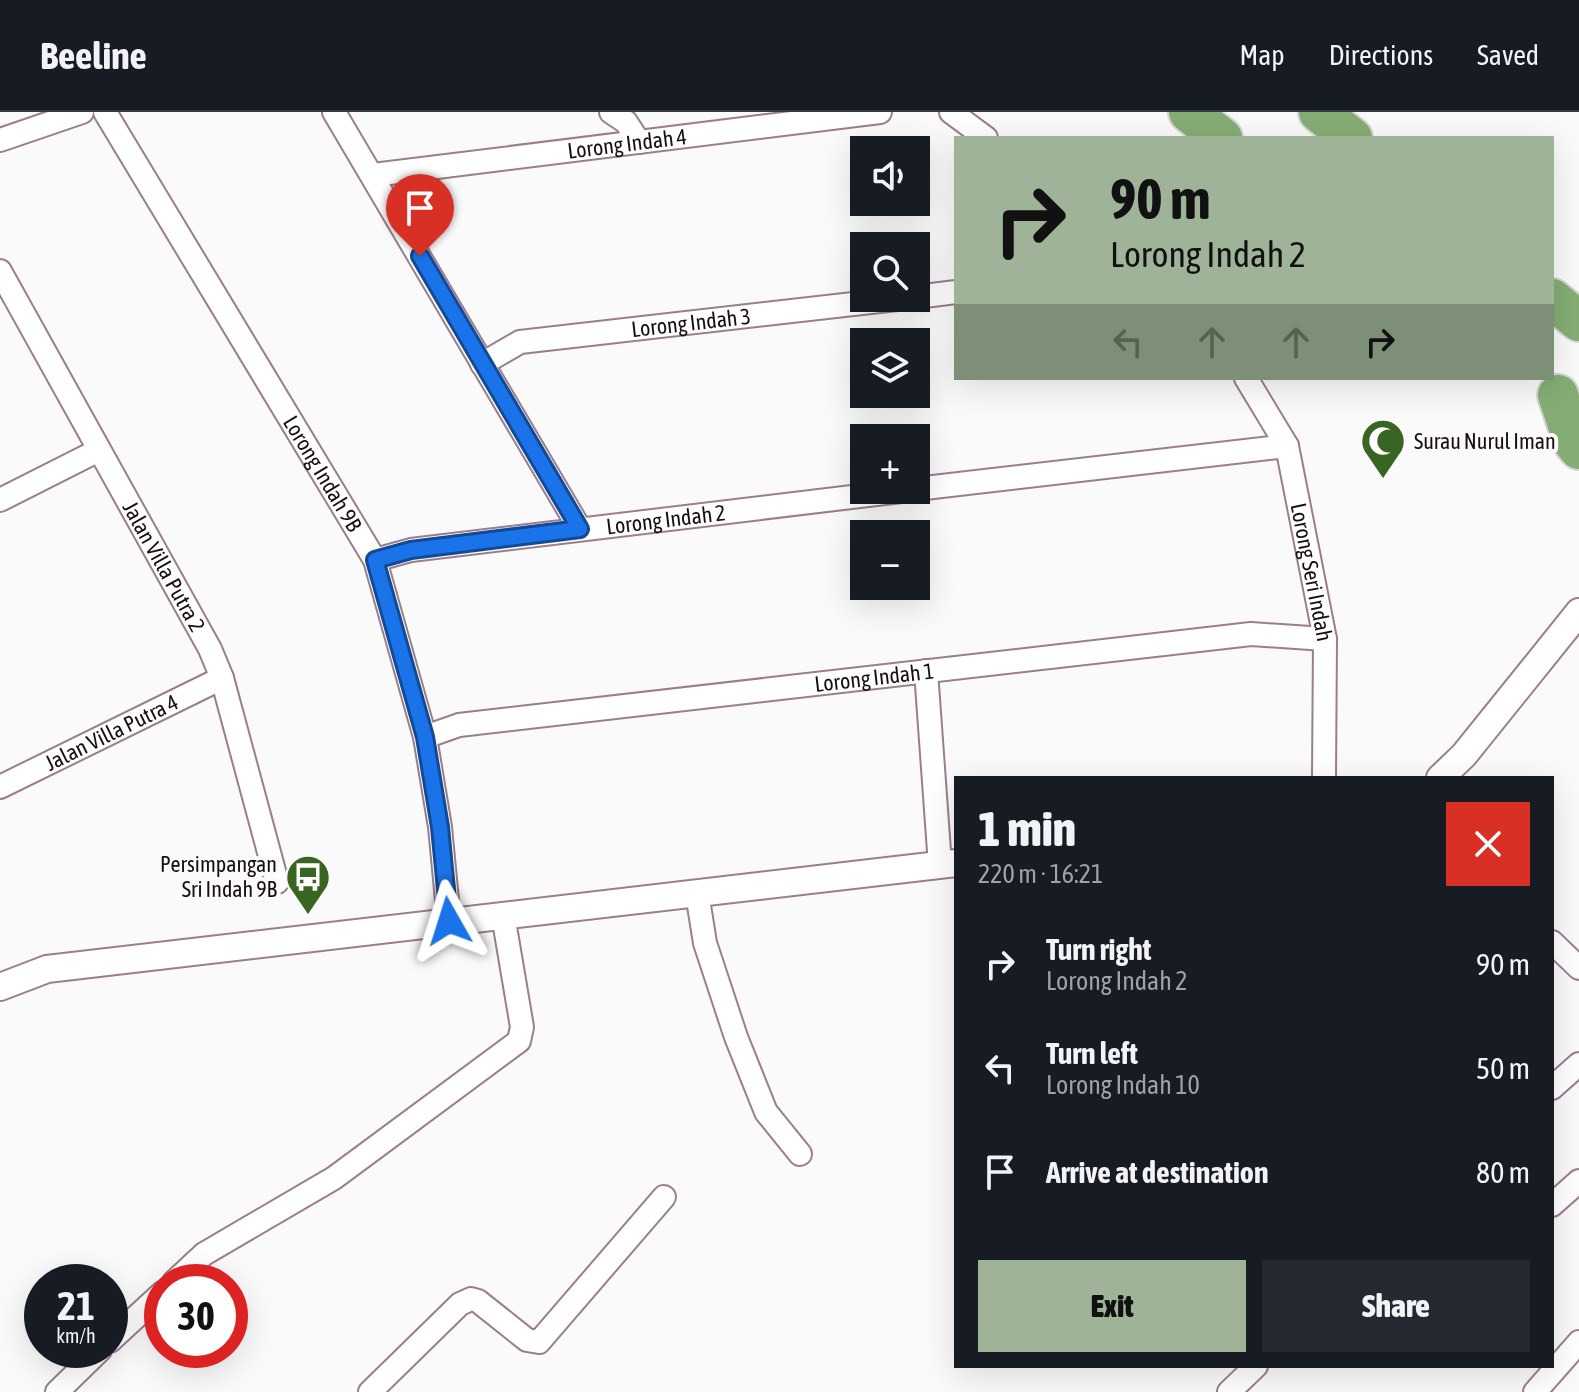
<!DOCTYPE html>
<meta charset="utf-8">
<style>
body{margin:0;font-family:"Asap Condensed",sans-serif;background:#242831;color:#f1f3f6;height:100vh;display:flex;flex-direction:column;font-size:30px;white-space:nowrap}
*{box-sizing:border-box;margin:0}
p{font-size:26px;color:#9ea1a6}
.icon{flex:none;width:44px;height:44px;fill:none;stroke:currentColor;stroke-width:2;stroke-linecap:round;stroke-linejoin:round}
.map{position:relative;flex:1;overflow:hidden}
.sheet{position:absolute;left:954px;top:664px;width:600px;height:592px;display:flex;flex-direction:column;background:#171b24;border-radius:0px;box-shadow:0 8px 32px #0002}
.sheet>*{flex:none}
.banner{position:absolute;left:954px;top:24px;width:600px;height:244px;border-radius:0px;box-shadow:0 8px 32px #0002;background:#9eb397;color:#111;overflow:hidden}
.tools{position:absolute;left:850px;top:24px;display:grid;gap:16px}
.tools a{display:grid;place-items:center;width:80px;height:80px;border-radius:0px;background:#171b24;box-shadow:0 8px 32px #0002;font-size:40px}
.speed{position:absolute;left:24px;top:1152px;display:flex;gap:16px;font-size:40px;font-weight:700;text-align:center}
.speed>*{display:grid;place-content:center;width:104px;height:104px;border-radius:50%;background:#171b24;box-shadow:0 8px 32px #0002;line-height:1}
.speed small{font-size:20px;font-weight:400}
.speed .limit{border:12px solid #d22;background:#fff;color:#111}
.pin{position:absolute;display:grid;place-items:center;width:68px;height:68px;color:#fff;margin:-82px -34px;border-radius:50% 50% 50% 0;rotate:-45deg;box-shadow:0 0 8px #0007}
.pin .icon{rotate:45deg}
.me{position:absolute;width:88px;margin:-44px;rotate:354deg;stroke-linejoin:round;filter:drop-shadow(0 0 6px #0008)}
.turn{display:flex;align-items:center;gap:28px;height:168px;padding:0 24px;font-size:36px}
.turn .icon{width:104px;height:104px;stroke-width:2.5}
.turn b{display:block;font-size:56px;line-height:68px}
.lanes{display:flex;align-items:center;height:76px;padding:0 24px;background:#0003;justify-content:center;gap:40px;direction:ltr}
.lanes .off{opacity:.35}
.round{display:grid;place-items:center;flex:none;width:84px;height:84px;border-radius:0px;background:#242831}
.head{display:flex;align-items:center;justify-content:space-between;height:136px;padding:0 24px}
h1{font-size:48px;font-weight:800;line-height:60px}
.button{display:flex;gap:16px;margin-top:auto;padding:16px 24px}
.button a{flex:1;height:92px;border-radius:0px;background:#9eb397;color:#111;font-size:32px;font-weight:800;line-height:92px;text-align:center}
.button a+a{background:#242831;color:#f1f3f6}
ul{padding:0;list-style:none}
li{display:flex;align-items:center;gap:24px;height:104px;padding:0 24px}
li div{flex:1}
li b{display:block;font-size:30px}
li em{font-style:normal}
header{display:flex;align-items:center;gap:48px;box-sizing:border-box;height:112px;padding:0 40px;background:#171b24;border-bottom:2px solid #363941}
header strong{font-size:38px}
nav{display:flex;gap:44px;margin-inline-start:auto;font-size:28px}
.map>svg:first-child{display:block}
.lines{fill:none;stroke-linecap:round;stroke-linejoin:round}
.minor-casing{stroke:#9c7e8b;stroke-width:26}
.tertiary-casing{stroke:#9c7e8b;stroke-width:30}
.motorway-casing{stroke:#d5d3d4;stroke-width:44}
.minor{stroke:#fff;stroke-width:22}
.tertiary{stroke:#fff;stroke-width:26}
.motorway{stroke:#85ad73;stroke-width:40}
.route-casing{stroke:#114b97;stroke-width:20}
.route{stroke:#1a73e8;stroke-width:14}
.labels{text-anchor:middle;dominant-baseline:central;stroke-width:8;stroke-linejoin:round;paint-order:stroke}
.street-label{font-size:22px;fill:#180d12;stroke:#fafafa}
.poi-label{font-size:22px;fill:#180d12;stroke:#fafafa;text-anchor:start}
</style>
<header>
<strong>Beeline</strong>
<nav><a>Map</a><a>Directions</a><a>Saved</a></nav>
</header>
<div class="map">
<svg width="1579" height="1280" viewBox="0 0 1579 1280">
<rect width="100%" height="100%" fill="#fafafa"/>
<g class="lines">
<!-- minor casing -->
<g class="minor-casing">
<g id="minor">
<path id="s1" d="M 105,0 L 375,448 L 425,625 L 440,715 L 449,809"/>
<path d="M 334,0 L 580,417"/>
<path d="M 611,0 L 626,10 L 639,30"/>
<path d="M 951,0 L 986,26"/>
<path d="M 0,28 L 82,0"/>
<path id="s2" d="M 373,63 L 880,0"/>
<path id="s3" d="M 0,159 L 210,537 L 222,566 L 277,770"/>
<path d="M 916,185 L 956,180"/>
<path id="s4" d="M 482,252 L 520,230 L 906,186"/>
<path id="s5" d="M 1246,266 L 1287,334 L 1325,527 L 1324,666"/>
<path d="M 916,377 L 1287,334"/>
<path d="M 0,388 L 99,338"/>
<path id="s6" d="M 375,448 L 411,438 L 910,378"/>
<path d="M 926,559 L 940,753"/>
<path id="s7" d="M 425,625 L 459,613 L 1251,522 L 1325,527"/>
<path id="s8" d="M 0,675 L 222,566"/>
<path d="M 697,781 L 705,831 L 736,925 L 766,1000 L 800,1042"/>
<path d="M 1552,830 L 1579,856"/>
<path d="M 1552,976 L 1579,952"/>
<path d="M 1552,1093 L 1579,1069"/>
<path d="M 174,1170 L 204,1142 L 334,1066 L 519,929 L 522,915 L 503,803"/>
<path d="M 110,1229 L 162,1181"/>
<path d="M 57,1280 L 100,1238"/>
<path d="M 370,1280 L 460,1192 L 471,1187 L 478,1189 L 527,1228 L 539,1230 L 664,1085"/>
<path d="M 1229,1280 L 1256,1254"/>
<path d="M 1535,1280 L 1579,1230"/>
</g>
</g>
<!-- tertiary casing -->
<g class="tertiary-casing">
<path id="tertiary" d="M 1440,666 L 1464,643 L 1579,500
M 0,875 L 47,857 L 956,751"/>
</g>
<!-- motorway casing -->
<g class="motorway-casing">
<path id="motorway" d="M 1189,0 L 1222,26
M 1319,0 L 1352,26
M 1552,187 L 1579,209
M 1558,283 L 1574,331 L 1579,337"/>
</g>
<!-- minor -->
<use href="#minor" class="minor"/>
<!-- tertiary -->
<use href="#tertiary" class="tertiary"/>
<!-- motorway -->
<use href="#motorway" class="motorway"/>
</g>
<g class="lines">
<!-- route casing -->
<g class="route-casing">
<path id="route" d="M 420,144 L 580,417 L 411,438 L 375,448 L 425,625 L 440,715 L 449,809"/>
</g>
<!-- route -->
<use href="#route" class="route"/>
</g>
<!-- icons -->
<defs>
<g id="mosque-pin" transform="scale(2.3)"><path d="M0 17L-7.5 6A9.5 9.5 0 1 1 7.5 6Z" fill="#396522" stroke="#fafafa"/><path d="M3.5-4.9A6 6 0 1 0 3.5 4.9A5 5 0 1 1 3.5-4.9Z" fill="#fff"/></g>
<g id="bus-pin" transform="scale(2.3)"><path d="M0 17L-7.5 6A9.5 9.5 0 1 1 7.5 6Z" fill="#396522" stroke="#fafafa"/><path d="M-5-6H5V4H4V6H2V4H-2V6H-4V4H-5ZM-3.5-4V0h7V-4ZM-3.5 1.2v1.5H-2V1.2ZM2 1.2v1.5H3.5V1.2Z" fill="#fff"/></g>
</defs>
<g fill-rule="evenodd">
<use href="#mosque-pin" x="1383" y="329"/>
<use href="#bus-pin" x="308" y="765"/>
</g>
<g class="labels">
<!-- street labels -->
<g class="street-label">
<text stroke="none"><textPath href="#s2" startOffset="256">Lorong Indah 4</textPath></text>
<text stroke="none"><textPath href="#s4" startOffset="216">Lorong Indah 3</textPath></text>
<text stroke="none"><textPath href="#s1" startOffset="422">Lorong Indah 9B</textPath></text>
<text stroke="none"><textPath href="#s6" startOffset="294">Lorong Indah 2</textPath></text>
<text stroke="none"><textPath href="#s3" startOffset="338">Jalan Villa Putra 2</textPath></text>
<text stroke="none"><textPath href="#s5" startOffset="208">Lorong Seri Indah</textPath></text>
<text stroke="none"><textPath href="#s7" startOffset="454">Lorong Indah 1</textPath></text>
<text stroke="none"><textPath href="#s8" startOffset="124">Jalan Villa Putra 4</textPath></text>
</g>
<!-- poi labels -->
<g class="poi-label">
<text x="1414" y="329">Surau Nurul Iman</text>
<text x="277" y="752" text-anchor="end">Persimpangan<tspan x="277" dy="25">Sri Indah 9B</tspan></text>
</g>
</g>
</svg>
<div class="tools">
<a><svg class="icon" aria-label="sound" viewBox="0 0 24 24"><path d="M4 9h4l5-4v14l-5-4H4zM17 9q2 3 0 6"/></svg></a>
<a><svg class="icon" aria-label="search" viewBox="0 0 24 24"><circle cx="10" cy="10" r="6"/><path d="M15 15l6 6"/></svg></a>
<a><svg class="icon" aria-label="layers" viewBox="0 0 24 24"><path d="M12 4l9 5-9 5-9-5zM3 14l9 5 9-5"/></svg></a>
<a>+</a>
<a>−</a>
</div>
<div class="speed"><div>21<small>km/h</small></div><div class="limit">30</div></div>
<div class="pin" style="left:420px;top:144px;background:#d93025"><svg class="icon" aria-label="arrive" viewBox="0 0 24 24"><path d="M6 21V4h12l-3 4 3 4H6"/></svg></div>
<svg class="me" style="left:449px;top:809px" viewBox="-20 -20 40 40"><path d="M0-17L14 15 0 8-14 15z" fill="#1a73e8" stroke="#fff" stroke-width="4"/></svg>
<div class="banner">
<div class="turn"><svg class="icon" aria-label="right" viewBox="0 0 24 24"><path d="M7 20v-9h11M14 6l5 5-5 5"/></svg><div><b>90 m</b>Lorong Indah 2</div></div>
<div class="lanes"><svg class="icon off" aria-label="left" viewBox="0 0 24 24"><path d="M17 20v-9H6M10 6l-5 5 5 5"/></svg><svg class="icon off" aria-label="ahead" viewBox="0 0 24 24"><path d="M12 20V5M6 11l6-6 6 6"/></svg><svg class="icon off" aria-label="ahead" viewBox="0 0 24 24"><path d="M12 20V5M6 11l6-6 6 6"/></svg><svg class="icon" aria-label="right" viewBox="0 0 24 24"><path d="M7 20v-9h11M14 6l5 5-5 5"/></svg></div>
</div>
<section class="sheet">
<div class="head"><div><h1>1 min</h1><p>220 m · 16:21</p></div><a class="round" style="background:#d93025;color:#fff"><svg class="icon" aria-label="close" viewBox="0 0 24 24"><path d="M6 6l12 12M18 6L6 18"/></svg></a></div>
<ul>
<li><svg class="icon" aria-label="right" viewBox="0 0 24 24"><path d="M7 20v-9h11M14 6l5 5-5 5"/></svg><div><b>Turn right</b><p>Lorong Indah 2</p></div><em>90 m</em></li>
<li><svg class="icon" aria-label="left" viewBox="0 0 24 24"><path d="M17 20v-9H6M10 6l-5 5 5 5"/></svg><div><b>Turn left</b><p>Lorong Indah 10</p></div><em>50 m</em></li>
<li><svg class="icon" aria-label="arrive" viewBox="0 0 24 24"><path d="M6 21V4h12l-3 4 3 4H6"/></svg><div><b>Arrive at destination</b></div><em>80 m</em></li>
</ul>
<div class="button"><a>Exit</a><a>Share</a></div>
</section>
</div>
